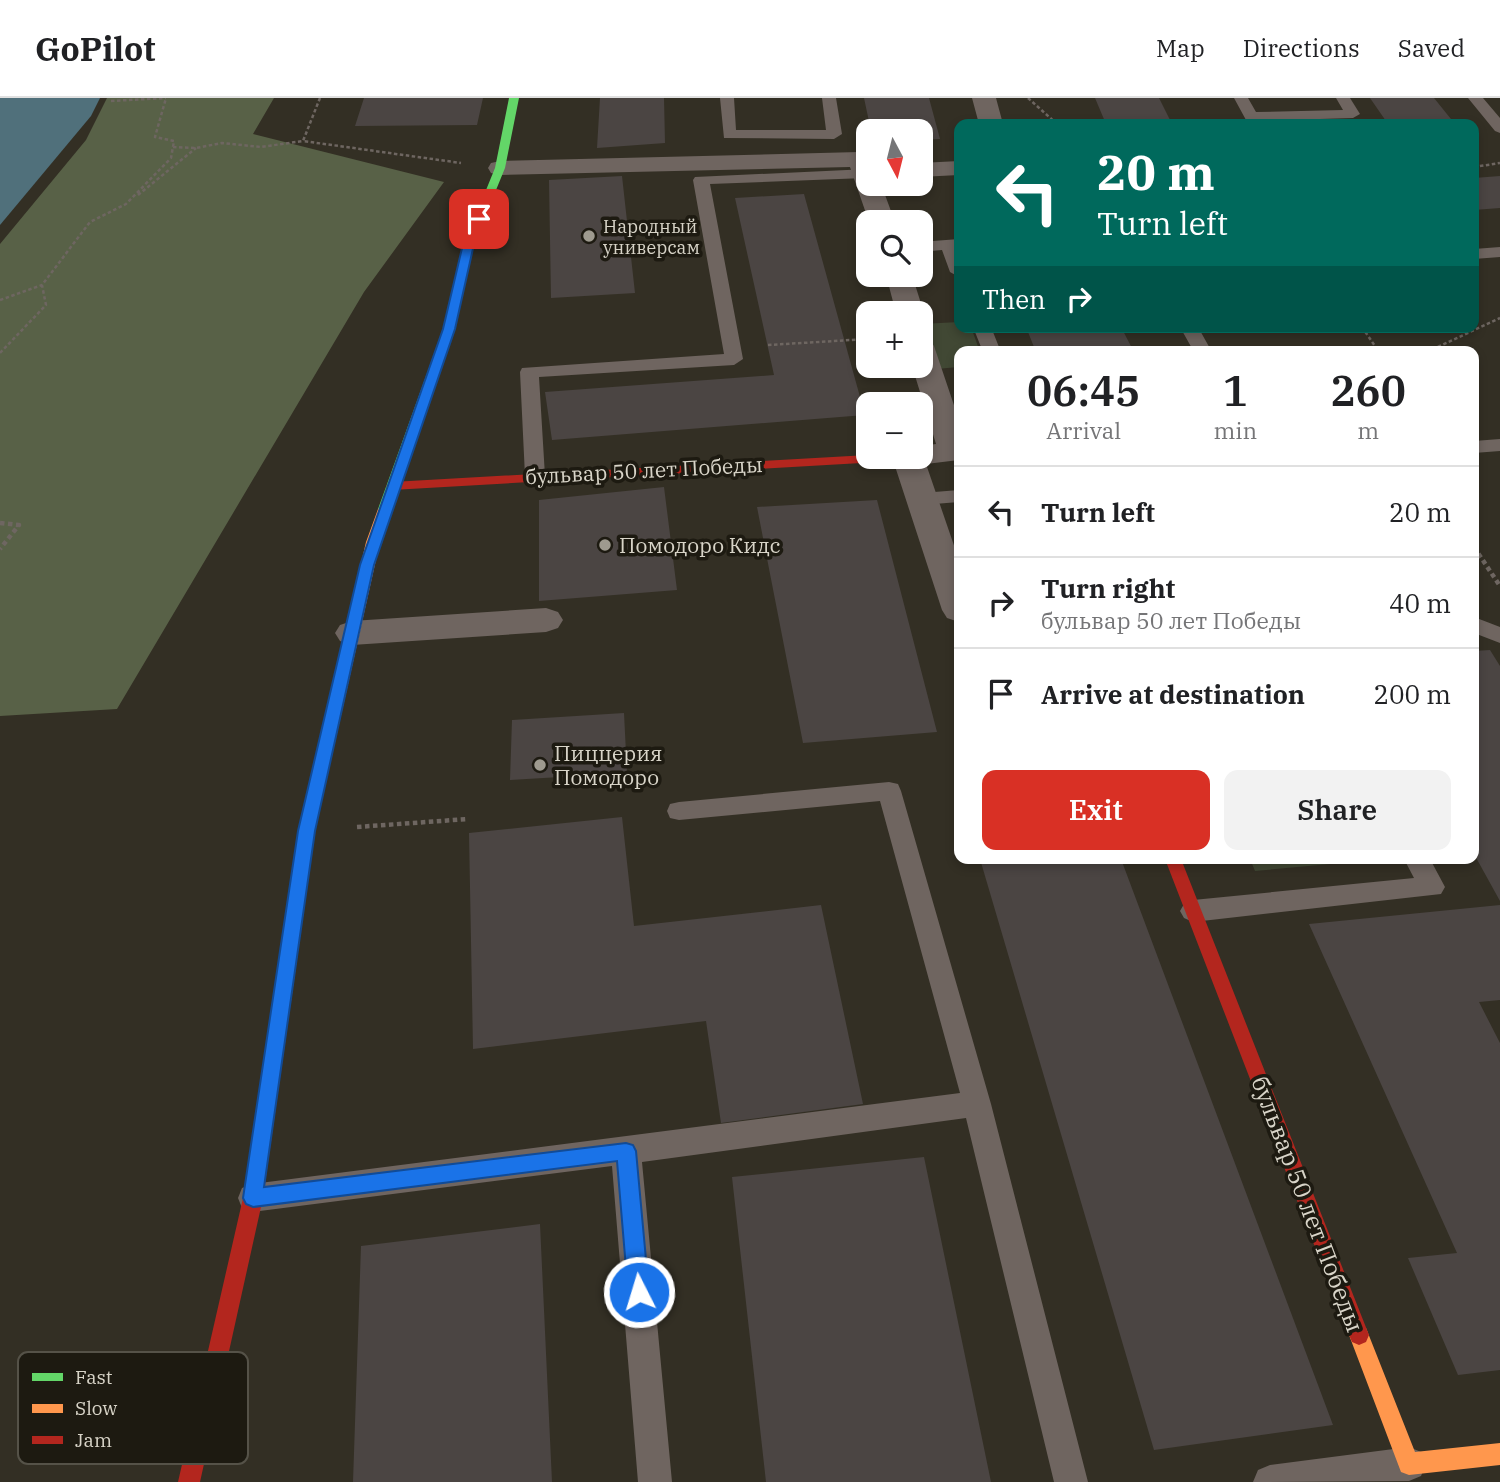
<!DOCTYPE html>
<meta charset="utf-8">
<style>
body{margin:0;font-family:"IBM Plex Serif",serif;background:#f2f2f2;color:#202124;height:100vh;display:flex;flex-direction:column;font-size:26px;white-space:nowrap}
*{box-sizing:border-box;margin:0}
p{font-size:23px;color:#757577}
.icon{flex:none;width:38px;height:38px;fill:none;stroke:currentColor;stroke-width:2;stroke-linecap:round;stroke-linejoin:round}
.map{position:relative;flex:1;overflow:hidden}
.panel{position:absolute;left:954px;top:248px;width:525px;height:518px;display:flex;flex-direction:column;background:#fff;border-radius:14px;box-shadow:0 4px 10px #0003}
.panel>*{flex:none}
.hud{position:absolute;left:954px;top:21px;width:525px;height:214px;border-radius:14px;box-shadow:0 4px 10px #0003;background:#00695c;color:#fff;overflow:hidden}
.needle{width:46px;rotate:173deg}
.fabs{position:absolute;left:856px;top:21px;display:grid;gap:14px}
.fabs a{display:grid;place-items:center;width:77px;height:77px;border-radius:14px;background:#fff;box-shadow:0 4px 10px #0003;font-size:35px}
.pin{position:absolute;display:grid;place-items:center;width:60px;height:60px;color:#fff;margin:-30px;border-radius:14px;box-shadow:0 4px 10px #0006}
.me{position:absolute;width:77px;margin:-38px;rotate:355deg;stroke-linejoin:round;filter:drop-shadow(0 0 5px #0008)}
.turn{display:flex;align-items:center;gap:24px;height:147px;padding:0 28px;font-size:32px}
.turn .icon{width:91px;height:91px;stroke-width:2.5}
.turn b{display:block;font-size:49px;line-height:60px}
.then{display:flex;align-items:center;height:66px;padding:0 28px;background:#0003;gap:14px;font-size:26px}
.eta{display:flex;justify-content:space-evenly;align-items:center;height:119px;text-align:center}
.eta b{font-size:42px;font-weight:600;line-height:49px}
.action{display:flex;gap:14px;margin-top:auto;padding:14px 28px}
.action a{flex:1;height:80px;border-radius:14px;background:#d93025;color:#fff;font-size:28px;font-weight:600;line-height:80px;text-align:center}
.action a+a{background:#f2f2f2;color:#202124}
ul{padding:0;list-style:none}
li{display:flex;align-items:center;gap:21px;height:91px;padding:0 28px;border-top:2px solid #e0e0e0}
li div{flex:1}
li b{display:block;font-size:26px}
li em{font-style:normal}
header{display:flex;align-items:center;gap:42px;box-sizing:border-box;height:98px;padding:0 35px;background:#fff;border-bottom:2px solid #e0e0e0}
header strong{font-size:33px}
nav{display:flex;gap:38px;margin-inline-start:auto;font-size:24px}
.map>svg:first-child{display:block}
.green{fill:#414834}
.forest{fill:#586147}
.water{fill:#50707b}
.building{fill:#4b4543}
.lines{fill:none;stroke-linecap:round;stroke-linejoin:round}
.path-far1{stroke:#6e6661;stroke-width:2.5;stroke-dasharray:3.5 2.5;stroke-linecap:butt}
.path{stroke:#6e6661;stroke-width:4.5;stroke-dasharray:4.5 3.5;stroke-linecap:butt}
.lane{fill:#6f6560;fill-rule:evenodd}
.street{fill:#6f6560;fill-rule:evenodd}
.fast{fill:#63d668;fill-rule:evenodd}
.slow{fill:#ff974d;fill-rule:evenodd}
.jam{fill:#b3261e;fill-rule:evenodd}
.route{fill:#1a73e8;stroke:#114b97;stroke-width:2}
.poi-dot{fill:#9e9a8f;stroke:#1d1a11;stroke-width:2.5}
.labels{text-anchor:middle;dominant-baseline:central;stroke-width:7;stroke-linejoin:round;paint-order:stroke}
.far-poi-label{font-size:18px;fill:#d8d4c8;stroke:#1d1a11;text-anchor:start}
.street-label{font-size:21px;fill:#d8d4c8;stroke:#1d1a11}
.poi-label{font-size:21px;fill:#d8d4c8;stroke:#1d1a11;text-anchor:start}
.near-street-label{font-size:24px;fill:#d8d4c8;stroke:#1d1a11}
.key{fill:#1d1a11;stroke:#555248;stroke-width:2}
.key-label{font-size:19px;fill:#d8d4c8}
</style>
<header>
<strong>GoPilot</strong>
<nav><a>Map</a><a>Directions</a><a>Saved</a></nav>
</header>
<div class="map">
<svg width="1500" height="1384" viewBox="0 0 1500 1384">
<rect width="100%" height="100%" fill="#332f24"/>
<!-- green -->
<path class="green" d="M 959,224 L 959,229 L 971,229 L 980,254 L 959,254 L 959,269 L 936,271 L 921,226 Z
M 1250,761 L 1373,761 L 1374,762 L 1255,773 Z"/>
<!-- forest -->
<path class="forest" d="M 107,0 L 274,0 L 253,36 L 444,84 L 364,194 L 117,611 L 0,618 L 0,146 L 86,42 Z"/>
<!-- water -->
<path class="water" d="M 0,0 L 100,0 L 91,18 L 0,127 Z"/>
<!-- building -->
<path class="building" d="M 364,0 L 483,0 L 477,27 L 355,28 Z
M 600,0 L 664,0 L 665,45 L 597,50 Z
M 864,0 L 929,0 L 940,41 L 920,42 L 920,33 L 871,33 Z
M 1095,0 L 1159,0 L 1172,26 L 1106,26 Z
M 1370,0 L 1434,0 L 1455,26 L 1388,26 Z
M 622,78 L 635,195 L 551,200 L 549,82 Z
M 1500,78 L 1500,110 L 1474,112 L 1474,80 Z
M 804,96 L 865,317 L 552,342 L 545,294 L 774,277 L 735,100 Z
M 1026,229 L 1121,229 L 1134,254 L 1036,254 Z
M 664,389 L 677,492 L 539,503 L 539,402 Z
M 877,402 L 937,634 L 803,645 L 757,409 Z
M 1490,552 L 1500,568 L 1500,803 L 1474,756 L 1474,553 Z
M 624,615 L 627,675 L 510,682 L 512,622 Z
M 622,719 L 634,828 L 821,807 L 863,1006 L 721,1025 L 706,923 L 473,951 L 469,735 Z
M 980,761 L 1121,761 L 1333,1327 L 1154,1352 Z
M 1500,807 L 1500,902 L 1479,904 L 1500,945 L 1500,1272 L 1458,1277 L 1408,1160 L 1457,1155 L 1309,826 Z
M 924,1059 L 991,1384 L 766,1384 L 732,1079 Z
M 540,1126 L 552,1384 L 353,1384 L 361,1148 Z"/>
<g class="lines">
<!-- path-far1 -->
<path class="path-far1" d="M 320,0 L 303,43 L 461,65
M 1028,0 L 1057,26
M 111,3 L 166,0
M 173,49 L 196,50 L 222,45 L 261,49 L 303,43
M 1474,69 L 1500,65
M 138,97 L 196,50
M 0,202 L 42,187
M 1362,229 L 1379,254
M 768,247 L 868,241
M 1427,254 L 1500,220
M 0,255 L 46,207 L 42,187 L 90,124 L 126,106 L 171,60 L 174,43 L 155,39 L 166,0"/>
<!-- path -->
<path class="path" d="M 0,425 L 19,427 L 0,451
M 1474,449 L 1500,488
M 357,729 L 468,721"/>
<!-- lane -->
<path class="lane" d="M 720,0 L 734,0 L 736,32 L 826,32 L 822,0 L 836,0 L 842,36 L 834,41 L 724,40 Z
M 1234,0 L 1248,0 L 1256,14 L 1343,12 L 1336,0 L 1350,0 L 1360,16 L 1353,20 L 1251,23 L 1246,22 Z
M 1468,0 L 1483,0 L 1500,20 L 1500,35 L 1495,33 Z
M 868,71 L 868,79 L 865,80 L 710,86 L 743,261 L 734,267 L 539,279 L 545,378 L 542,382 L 528,382 L 525,378 L 520,274 L 522,270 L 724,256 L 693,82 L 695,79 Z
M 959,141 L 959,179 L 950,174 L 942,152 L 920,154 L 920,144 Z
M 1500,149 L 1500,159 L 1474,161 L 1474,151 Z
M 973,229 L 991,229 L 1001,254 L 983,254 Z
M 1180,229 L 1198,229 L 1212,254 L 1194,254 Z
M 1500,341 L 1500,353 L 1474,355 L 1474,343 Z
M 959,392 L 959,404 L 922,407 L 912,401 L 922,395 Z
M 1474,519 L 1500,529 L 1500,545 L 1474,535 Z
M 889,684 L 898,686 L 901,693 L 991,1006 L 1088,1384 L 1054,1384 L 966,1020 L 642,1064 L 672,1384 L 638,1384 L 612,1068 L 253,1114 L 242,1110 L 238,1100 L 242,1090 L 253,1086 L 960,995 L 880,703 L 679,722 L 670,720 L 667,713 L 670,706 L 679,704 Z
M 1404,761 L 1430,761 L 1445,789 L 1441,796 L 1193,824 L 1184,820 L 1180,813 L 1184,806 L 1193,802 L 1414,780 Z
M 1409,1349 L 1421,1354 L 1426,1366 L 1421,1378 L 1409,1383 L 1253,1384 L 1258,1372 L 1270,1367 Z"/>
<!-- street -->
<path class="street" d="M 972,0 L 996,0 L 1003,26 L 979,26 Z
M 859,54 L 868,56 L 868,86 L 881,86 L 895,124 L 869,124 L 850,69 L 500,77 L 491,75 L 488,70 L 491,65 L 500,63 Z
M 959,63 L 959,77 L 920,79 L 920,65 Z
M 886,177 L 912,177 L 924,215 L 920,220 L 920,215 L 896,215 Z
M 920,240 L 930,242 L 934,248 L 959,322 L 959,362 L 926,366 L 959,462 L 959,524 L 947,520 L 942,512 L 892,359 L 920,359 L 920,348 L 936,346 L 912,268 L 920,268 Z
M 546,510 L 558,514 L 563,522 L 558,530 L 546,534 L 352,547 L 340,543 L 335,535 L 340,527 L 352,523 Z"/>
<!-- fast -->
<path class="fast" d="M 509,0 L 519,0 L 505,70 L 474,146 L 455,231 L 392,411 L 390,414 L 380,414 L 378,411 L 443,231 L 464,146 L 495,70 Z"/>
<!-- slow -->
<path class="slow" d="M 385,407 L 392,411 L 380,444 L 315,733 L 291,903 L 288,908 L 282,910 L 276,908 L 273,903 L 299,733 L 366,444 L 378,411 Z
M 1359,1227 L 1366,1230 L 1415,1354 L 1500,1345 L 1500,1367 L 1409,1377 L 1401,1374 L 1349,1237 L 1352,1230 Z"/>
<!-- jam -->
<path class="jam" d="M 868,357 L 868,359 L 902,359 L 896,363 L 392,392 L 386,388 L 392,384 Z
M 1165,761 L 1181,761 L 1369,1237 L 1366,1244 L 1359,1247 L 1352,1244 L 1349,1237 Z
M 282,896 L 288,898 L 291,903 L 263,1100 L 200,1384 L 178,1384 L 243,1100 L 273,903 L 276,898 Z"/>
</g>
<!-- route -->
<path class="route" d="M 479,118 L 485,121 L 474,146 L 455,231 L 374,467 L 315,733 L 264,1089 L 626,1045 L 633,1047 L 636,1053 L 649,1194 L 646,1201 L 639,1204 L 631,1201 L 628,1194 L 617,1063 L 253,1109 L 246,1106 L 243,1100 L 298,733 L 360,467 L 443,231 L 463,146 L 474,121 Z"/>
<!-- markers -->
<g class="poi-dot">
<circle cx="589" cy="138" r="7"/>
<circle cx="605" cy="447" r="7"/>
<circle cx="540" cy="667" r="7"/>
</g>
<g class="labels">
<!-- far-poi labels -->
<g class="far-poi-label">
<text x="603" y="128">Народный<tspan x="603" dy="21">универсам</tspan></text>
</g>
<!-- street labels -->
<g class="street-label">
<text transform="translate(644 372) rotate(-3)">бульвар 50 лет Победы</text>
</g>
<!-- poi labels -->
<g class="poi-label">
<text x="619" y="447">Помодоро Кидс</text>
<text x="554" y="655">Пиццерия<tspan x="554" dy="24">Помодоро</tspan></text>
</g>
<!-- near-street labels -->
<g class="near-street-label">
<text transform="translate(1308 1106) rotate(69)">бульвар 50 лет Победы</text>
</g>
</g>
<!-- legend -->
<rect x="18" y="1254" width="230" height="112" rx="10" class="key"/>
<rect x="32" y="1275" width="31" height="8" fill="#63d668"/>
<rect x="32" y="1306" width="31" height="9" fill="#ff974d"/>
<rect x="32" y="1338" width="31" height="8" fill="#b3261e"/>
<g class="key-label">
<text x="75" y="1286">Fast</text>
<text x="75" y="1317">Slow</text>
<text x="75" y="1349">Jam</text>
</g>
</svg>
<div class="fabs">
<a><svg class="needle" viewBox="-14 -14 28 28"><path d="M0-13l5 13h-10z" fill="#e53935"/><path d="M0 13l5-13h-10z" fill="#757577"/></svg></a>
<a><svg class="icon" aria-label="search" viewBox="0 0 24 24"><circle cx="10" cy="10" r="6"/><path d="M15 15l6 6"/></svg></a>
<a>+</a>
<a>−</a>
</div>
<div class="pin" style="left:479px;top:121px;background:#d93025"><svg class="icon" aria-label="arrive" viewBox="0 0 24 24"><path d="M6 21V4h12l-3 4 3 4H6"/></svg></div>
<svg class="me" style="left:639px;top:1194px" viewBox="-20 -20 40 40"><circle r="17" fill="#1a73e8" stroke="#fff" stroke-width="3"/><path d="M0-11L8 9 0 5-8 9z" fill="#fff"/></svg>
<div class="hud">
<div class="turn"><svg class="icon" aria-label="left" viewBox="0 0 24 24"><path d="M17 20v-9H6M10 6l-5 5 5 5"/></svg><div><b>20 m</b>Turn left</div></div>
<div class="then">Then<svg class="icon" aria-label="right" viewBox="0 0 24 24"><path d="M7 20v-9h11M14 6l5 5-5 5"/></svg></div>
</div>
<section class="panel">
<div class="eta">
<div><b>06:45</b><p>Arrival</p></div>
<div><b>1</b><p>min</p></div>
<div><b>260</b><p>m</p></div>
</div>
<ul>
<li><svg class="icon" aria-label="left" viewBox="0 0 24 24"><path d="M17 20v-9H6M10 6l-5 5 5 5"/></svg><div><b>Turn left</b></div><em>20 m</em></li>
<li><svg class="icon" aria-label="right" viewBox="0 0 24 24"><path d="M7 20v-9h11M14 6l5 5-5 5"/></svg><div><b>Turn right</b><p>бульвар 50 лет Победы</p></div><em>40 m</em></li>
<li><svg class="icon" aria-label="arrive" viewBox="0 0 24 24"><path d="M6 21V4h12l-3 4 3 4H6"/></svg><div><b>Arrive at destination</b></div><em>200 m</em></li>
</ul>
<div class="action"><a>Exit</a><a>Share</a></div>
</section>
</div>
